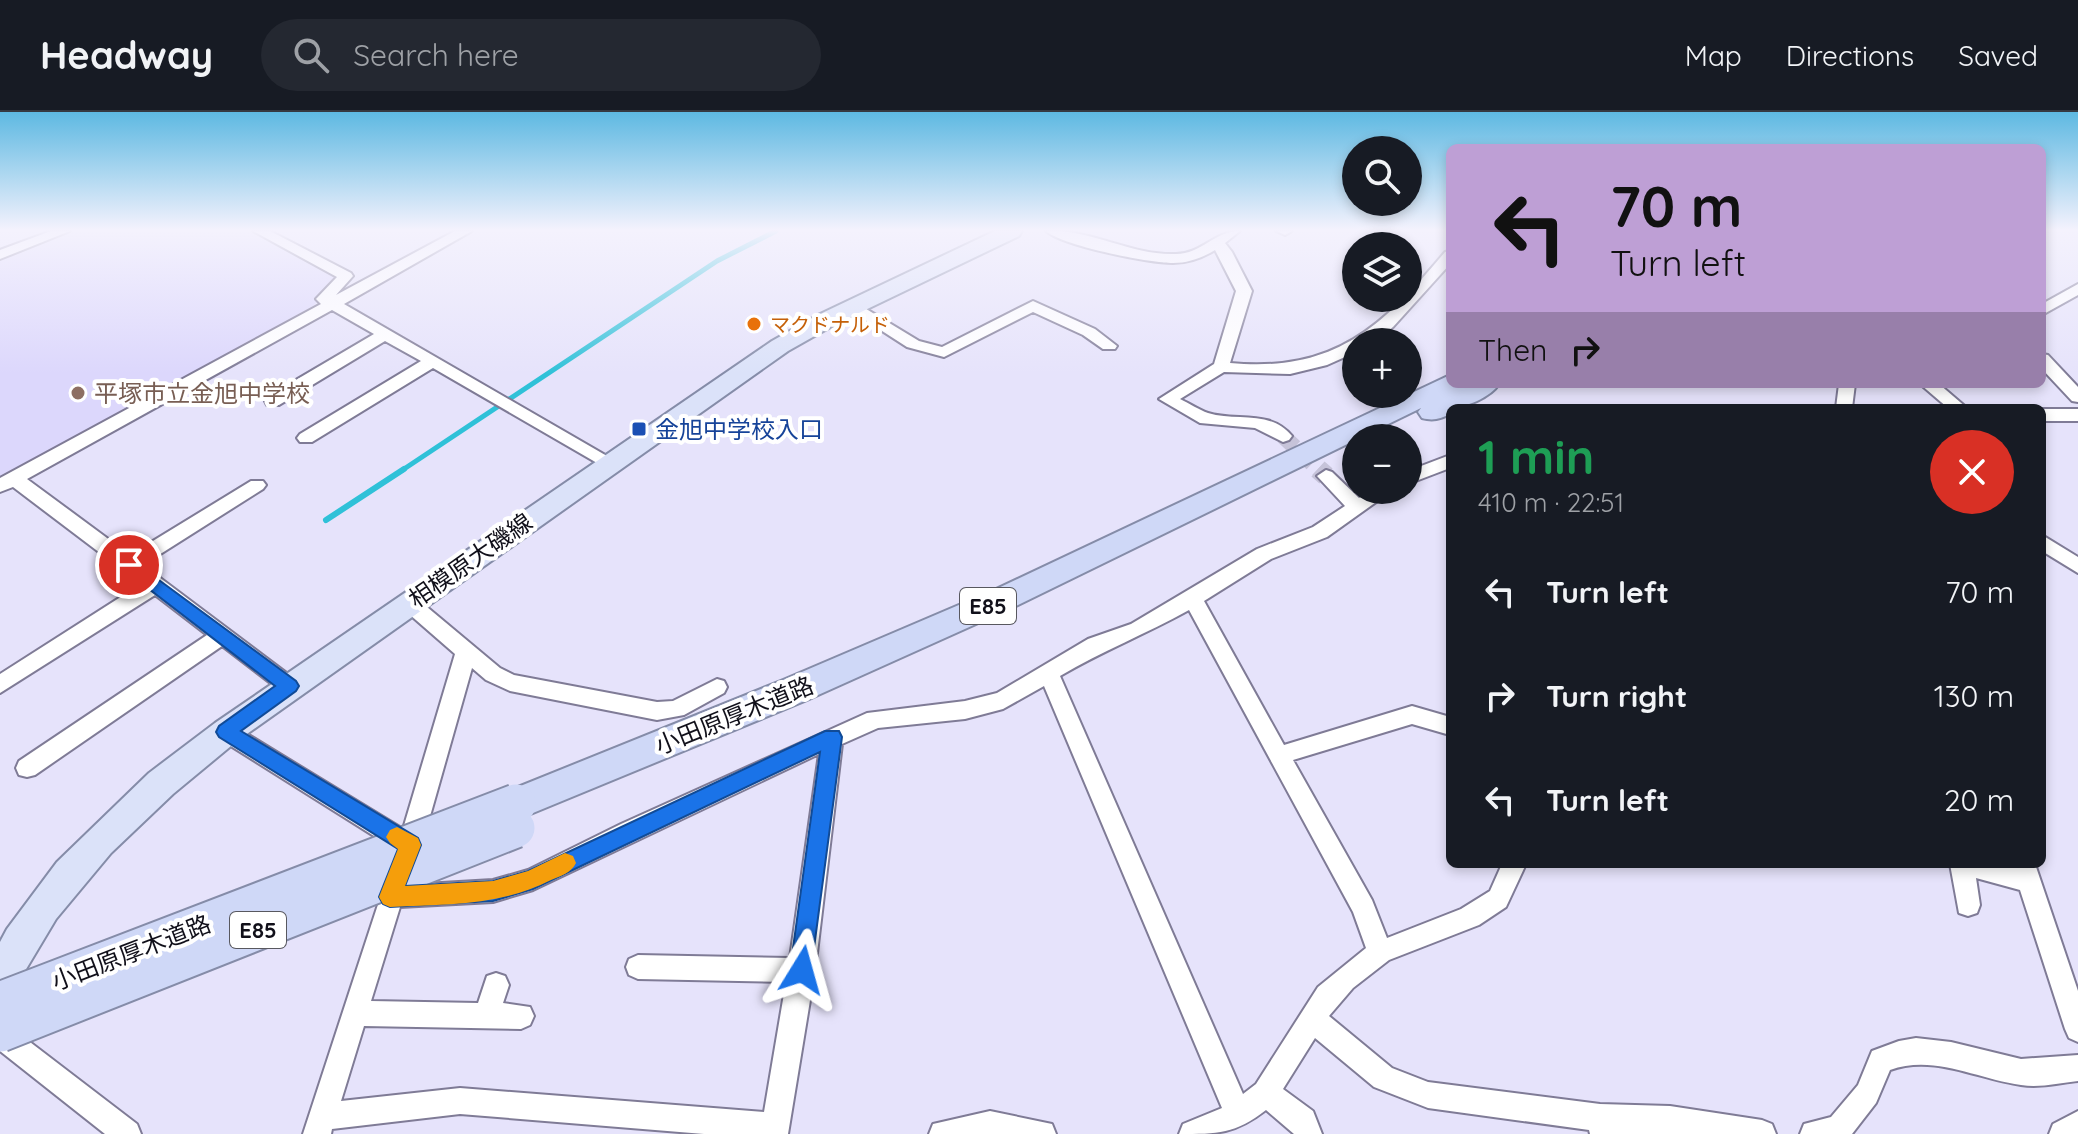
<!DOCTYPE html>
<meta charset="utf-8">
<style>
body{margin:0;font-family:Quicksand,"Noto Sans JP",sans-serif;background:#242831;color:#f1f3f6;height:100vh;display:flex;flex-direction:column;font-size:30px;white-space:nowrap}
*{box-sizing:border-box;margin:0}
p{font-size:26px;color:#9ea1a6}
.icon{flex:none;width:44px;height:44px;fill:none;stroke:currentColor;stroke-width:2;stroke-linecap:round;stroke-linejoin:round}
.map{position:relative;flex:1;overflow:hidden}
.details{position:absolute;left:1446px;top:292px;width:600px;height:464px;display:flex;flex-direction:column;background:#171b24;border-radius:12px;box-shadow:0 4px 12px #0003}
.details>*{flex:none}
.banner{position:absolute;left:1446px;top:32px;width:600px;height:244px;border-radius:12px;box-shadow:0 4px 12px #0003;background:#be9fd5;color:#111;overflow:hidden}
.tools{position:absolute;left:1342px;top:24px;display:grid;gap:16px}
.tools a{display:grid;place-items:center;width:80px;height:80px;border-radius:50%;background:#171b24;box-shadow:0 4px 12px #0003;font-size:40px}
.pin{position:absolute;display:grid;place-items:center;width:68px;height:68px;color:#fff;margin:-34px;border:4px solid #fff;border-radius:50%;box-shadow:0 2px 8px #0007}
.me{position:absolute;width:88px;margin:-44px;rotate:8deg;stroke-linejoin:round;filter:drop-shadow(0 0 6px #0008)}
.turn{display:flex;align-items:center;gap:28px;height:168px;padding:0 32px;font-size:36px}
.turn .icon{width:104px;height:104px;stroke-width:2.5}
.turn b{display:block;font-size:56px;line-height:68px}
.then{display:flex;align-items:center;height:76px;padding:0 32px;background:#0003;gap:16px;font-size:30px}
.round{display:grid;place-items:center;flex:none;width:84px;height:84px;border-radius:42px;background:#242831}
.overview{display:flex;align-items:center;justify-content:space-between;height:136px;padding:0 32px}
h1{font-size:48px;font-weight:700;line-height:60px;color:#1e9e55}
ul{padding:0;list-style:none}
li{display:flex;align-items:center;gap:24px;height:104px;padding:0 32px}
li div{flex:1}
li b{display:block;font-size:30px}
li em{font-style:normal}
header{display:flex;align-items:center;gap:48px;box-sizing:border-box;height:112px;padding:0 40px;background:#171b24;border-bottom:2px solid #363941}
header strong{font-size:38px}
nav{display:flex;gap:44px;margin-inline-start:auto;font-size:28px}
.search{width:560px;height:72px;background:#242831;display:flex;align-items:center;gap:20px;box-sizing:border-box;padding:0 28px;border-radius:44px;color:#9ea1a6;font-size:30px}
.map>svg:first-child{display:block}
.built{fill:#dcd7fc}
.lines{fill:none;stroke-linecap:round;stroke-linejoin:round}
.stream-far1{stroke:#2fc1d8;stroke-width:5}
.stream{stroke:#2fc1d8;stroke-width:6}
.minor-tunnel-far1{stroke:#c6c3d9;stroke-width:16;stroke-dasharray:16 8;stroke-linecap:butt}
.minor-tunnel{stroke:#c6c3d9;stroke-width:20;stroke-dasharray:20 10;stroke-linecap:butt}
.minor-casing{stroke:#7f7b96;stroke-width:4}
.primary-casing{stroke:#858ca8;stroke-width:4}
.trunk-casing{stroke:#858ca8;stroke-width:4}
.minor{fill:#fff;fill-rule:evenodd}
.primary{fill:#dbe2f9;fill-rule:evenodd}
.trunk{fill:#cfd8f7;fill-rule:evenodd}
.trunk-bridge-casing{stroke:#858ca8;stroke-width:43;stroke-linecap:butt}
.trunk-bridge{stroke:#cfd8f7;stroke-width:39}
.route{fill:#1a73e8;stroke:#114b97;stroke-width:2}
.slow{fill:#f59e0b}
.food-dot{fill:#e8710a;stroke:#fff;stroke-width:3}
.education-dot{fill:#8d6e63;stroke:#fff;stroke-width:3}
.transit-dot{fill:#1a4fb4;stroke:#fff;stroke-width:3}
.labels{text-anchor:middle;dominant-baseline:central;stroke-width:8;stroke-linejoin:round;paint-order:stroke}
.far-food-label{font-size:20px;fill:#c56008;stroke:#fff;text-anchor:start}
.shield{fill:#fff;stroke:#58585f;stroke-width:2}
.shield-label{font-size:22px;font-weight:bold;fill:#11101a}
.education-label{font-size:24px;fill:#785e54;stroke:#fff;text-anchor:start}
.transit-label{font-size:24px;fill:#164399;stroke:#fff;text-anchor:start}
.street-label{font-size:24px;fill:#11101a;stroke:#fff}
</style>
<header>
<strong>Headway</strong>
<div class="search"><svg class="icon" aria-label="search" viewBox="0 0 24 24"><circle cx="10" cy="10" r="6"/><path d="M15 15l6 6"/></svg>Search here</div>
<nav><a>Map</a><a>Directions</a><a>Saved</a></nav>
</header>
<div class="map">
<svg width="2078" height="1022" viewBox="0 0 2078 1022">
<rect width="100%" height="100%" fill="#e6e3fb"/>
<!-- built -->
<path class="built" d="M 73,119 L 248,119 L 337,165 L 337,170 L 313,194 L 0,368 L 0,148 Z"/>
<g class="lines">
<!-- stream-far1 -->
<path class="stream-far1" d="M 401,359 L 717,149 L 776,119"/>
<!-- stream -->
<path class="stream" d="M 326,408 L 404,357"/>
<!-- minor-tunnel-far1 -->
<path class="minor-tunnel-far1" d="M 1283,324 L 1320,359"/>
<!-- minor-tunnel -->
<path class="minor-tunnel" d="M 1318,357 L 1326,364"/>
<!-- minor casing -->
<g class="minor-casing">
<path id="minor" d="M 51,119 L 70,119 L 0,147 L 0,138 Z
M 253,119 L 270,119 L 351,161 L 353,164 L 336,183 L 455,119 L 472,119 L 344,192 L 619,351 L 616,355 L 604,355 L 433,256 L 312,330 L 300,330 L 297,326 L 300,322 L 421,249 L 385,229 L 279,293 L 267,293 L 265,289 L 267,285 L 374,222 L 332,198 L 27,367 L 130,443 L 251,369 L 263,369 L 266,373 L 263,377 L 143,453 L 296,568 L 299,574 L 296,580 L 289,582 L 282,580 L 222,534 L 35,663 L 27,665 L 19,663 L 16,656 L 19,649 L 207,523 L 155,483 L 0,581 L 0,562 L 141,472 L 13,375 L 0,380 L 0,366 L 321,192 L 316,187 L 337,165 Z
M 1046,119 C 1089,116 1132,144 1176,142 C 1201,142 1215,119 1240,119 L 1225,131 L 1232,140 L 1252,179 L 1230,251 C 1335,261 1383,214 1445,140 L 1450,139 L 1450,152 L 1393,215 L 1374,230 L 1356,230 L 1356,240 L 1327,253 L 1290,262 L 1224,260 L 1180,287 C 1189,291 1199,298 1208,301 C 1236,310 1270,297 1292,324 L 1289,328 L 1283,330 L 1255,316 L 1200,311 L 1159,287 L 1214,252 L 1236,179 L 1215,138 C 1202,146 1188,151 1173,151 C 1149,151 1063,134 1046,119 Z
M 1276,119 L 1292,119 L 1285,123 Z
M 2078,172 L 2078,183 L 2042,203 L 2042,192 Z
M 853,189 L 919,229 L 942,235 L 1033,189 L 1095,217 L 1117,234 L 1115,237 L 1103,237 L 1083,223 L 1033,200 L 944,245 L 907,235 L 848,197 L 845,194 Z
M 2042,242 L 2048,243 L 2078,275 L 2078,290 L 2072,289 L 2042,257 Z
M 1839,272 L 1855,272 L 1852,296 L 1836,296 Z
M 1920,272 L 1939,272 L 1967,296 L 1948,296 Z
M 2042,297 L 2078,297 L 2078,309 L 2042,309 Z
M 1450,343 L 1450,356 L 1408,372 L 1408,359 Z
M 1326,358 L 1332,360 L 1359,386 L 1371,378 L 1393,378 L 1327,425 L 1271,447 L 1204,489 L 1284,633 L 1412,594 L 1450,605 L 1450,623 L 1412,612 L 1293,648 L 1372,788 L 1387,826 L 1461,797 L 1490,779 L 1502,752 L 1526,752 L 1506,795 L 1479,813 L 1389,848 L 1353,876 L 1329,904 L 1392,956 L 1428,970 L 1600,992 L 1670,994 L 1762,1008 L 1772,1012 L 1776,1022 L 1590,1022 L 1589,1018 L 1428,996 L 1374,975 L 1315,926 L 1283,977 L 1313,999 L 1322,1022 L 1294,1022 L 1266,998 C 1235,1022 1218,1022 1179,1022 L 1183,1012 L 1222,996 L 1044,574 L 1003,597 L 965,607 L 878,616 L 842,632 L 815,858 L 788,1022 L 704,1022 L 460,1002 L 332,1017 L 331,1022 L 303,1022 L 387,765 L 395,762 L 403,765 L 407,773 L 493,768 L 528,758 L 621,712 L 867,601 L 965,589 L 997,581 L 1088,527 L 1131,512 L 1257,437 L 1313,415 L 1345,394 L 1317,364 ZM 1189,498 L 1353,800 L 1366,836 L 1318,875 L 1256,972 L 1243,982 L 1060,564 C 1102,539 1146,522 1189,498 ZM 819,642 L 790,846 L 638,843 L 629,847 L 626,855 L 629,863 L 638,867 L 786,870 L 764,1000 L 460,976 L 341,989 L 364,914 L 521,917 L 530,913 L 534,904 L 530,895 L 503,891 L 509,873 L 505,864 L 496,861 L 487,864 L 478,891 L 371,889 L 400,795 L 493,790 L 533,778 Z
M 2042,423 L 2078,445 L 2078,461 L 2042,439 Z
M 408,483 L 415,485 L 500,556 L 514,563 L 657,590 L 673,589 L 717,567 L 724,569 L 727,575 L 724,581 L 684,603 L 657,608 L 510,579 L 486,568 L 472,556 L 421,736 L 417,743 L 409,746 L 218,626 L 215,620 L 218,614 L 226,611 L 234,614 L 403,717 L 455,542 L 401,495 L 398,490 L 401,485 Z
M 1950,752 L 2012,755 L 2011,752 L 2035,752 L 2078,879 L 2078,930 L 2069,926 L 2065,917 L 2020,778 L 1976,766 L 1980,793 L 1977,801 L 1968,804 L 1959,801 Z
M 0,910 L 9,914 L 137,1012 L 141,1022 L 105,1022 L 0,939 Z
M 1916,926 L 1951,930 L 2021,947 L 2078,943 L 2078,969 C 2059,971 2040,976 2021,973 C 1977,967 1934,942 1890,958 L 1876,991 L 1852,1022 L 1800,1022 L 1804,1012 L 1831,1005 L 1858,973 L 1872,939 L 1899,929 Z
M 990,999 L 1052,1012 L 1056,1022 L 929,1022 L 933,1012 Z
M 2078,999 L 2078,1022 L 2049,1022 L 2053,1012 Z"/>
</g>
<!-- primary casing -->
<g class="primary-casing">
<path id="primary" d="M 995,119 L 1022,119 L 1019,124 L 834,213 L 788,239 L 237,629 L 173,682 L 111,741 L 56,807 L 13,879 L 0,884 L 0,830 L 7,817 L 57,750 L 149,661 L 215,611 L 772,229 L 818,203 Z"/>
</g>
<!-- trunk casing -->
<g class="trunk-casing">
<path id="trunk" d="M 1450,263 L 1450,272 L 1499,272 C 1491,285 1465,296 1450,296 L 1450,302 C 1440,307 1433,309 1422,306 L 1418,300 L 1421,296 L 1016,494 L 807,588 L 516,708 L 503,703 L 498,692 L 503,681 L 783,568 L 994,478 Z"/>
</g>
<!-- minor -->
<use href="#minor" class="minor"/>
<!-- primary -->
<use href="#primary" class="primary"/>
<!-- trunk -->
<use href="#trunk" class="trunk"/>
<!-- trunk-bridge casing -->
<g class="trunk-bridge-casing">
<path id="trunk-bridge" d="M 0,890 L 516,692
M 0,920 L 515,716"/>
</g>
<!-- trunk-bridge -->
<use href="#trunk-bridge" class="trunk-bridge"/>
</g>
<!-- sky -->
<linearGradient id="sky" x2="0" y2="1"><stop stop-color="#5eb9e2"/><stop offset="0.45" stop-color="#f4f2fd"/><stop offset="1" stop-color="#f4f2fd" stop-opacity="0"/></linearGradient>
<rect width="2078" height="262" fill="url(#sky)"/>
<!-- route -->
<path class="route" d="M 129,446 L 296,569 L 299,574 L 296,579 L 241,619 L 418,726 L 421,733 L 405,774 L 493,769 L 528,759 L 825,619 L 839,619 L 842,625 L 810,866 L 802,869 L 794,866 L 790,858 L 820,640 L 533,777 L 493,789 L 390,795 L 383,792 L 379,785 L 398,737 L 219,625 L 216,620 L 219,614 L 275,574 L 123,457 L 121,453 Z"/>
<!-- slow -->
<path class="slow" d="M 397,715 L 418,726 L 421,733 L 405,774 L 493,769 L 528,759 L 565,741 L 573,744 L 576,751 C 571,761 561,764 551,768 C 501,794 446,792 390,795 L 383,792 L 379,785 L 398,737 L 390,731 L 386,725 L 390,718 Z"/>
<!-- markers -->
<circle class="food-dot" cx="754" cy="212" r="8"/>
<circle class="education-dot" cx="78" cy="281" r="8"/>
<rect class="transit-dot" x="631" y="309" width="16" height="16" rx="4"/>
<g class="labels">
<!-- far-food labels -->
<g class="far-food-label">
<text x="770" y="212">マクドナルド</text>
</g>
<!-- shield labels -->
<g class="shield">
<rect x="960" y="476" width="56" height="36" rx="6"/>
<rect x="230" y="800" width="56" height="36" rx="6"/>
</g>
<g class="shield-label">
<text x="988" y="494">E85</text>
<text x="258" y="818">E85</text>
</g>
<!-- education labels -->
<g class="education-label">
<text x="94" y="281">平塚市立金旭中学校</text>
</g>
<!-- transit labels -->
<g class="transit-label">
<text x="655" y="317">金旭中学校入口</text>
</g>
<!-- street labels -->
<g class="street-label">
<text transform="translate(470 448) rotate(-35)">相模原大磯線</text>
<text transform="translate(734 603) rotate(-22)">小田原厚木道路</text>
<text transform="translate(131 840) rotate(-21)">小田原厚木道路</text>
</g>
</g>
</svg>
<div class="tools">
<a><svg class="icon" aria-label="search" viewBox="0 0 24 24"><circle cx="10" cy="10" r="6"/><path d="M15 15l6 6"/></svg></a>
<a><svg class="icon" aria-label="layers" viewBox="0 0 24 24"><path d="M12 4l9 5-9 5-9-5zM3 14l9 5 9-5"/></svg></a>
<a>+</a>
<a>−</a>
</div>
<div class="pin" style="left:129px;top:453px;background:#d93025"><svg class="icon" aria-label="arrive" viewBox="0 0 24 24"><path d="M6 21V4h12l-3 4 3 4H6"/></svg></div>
<svg class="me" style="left:802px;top:858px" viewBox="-20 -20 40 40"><path d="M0-17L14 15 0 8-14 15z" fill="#1a73e8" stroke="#fff" stroke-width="4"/></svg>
<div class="banner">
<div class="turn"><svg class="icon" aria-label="left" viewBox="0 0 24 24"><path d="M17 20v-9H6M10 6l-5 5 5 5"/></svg><div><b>70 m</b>Turn left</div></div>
<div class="then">Then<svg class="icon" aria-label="right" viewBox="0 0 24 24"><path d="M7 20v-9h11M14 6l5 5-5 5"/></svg></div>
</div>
<section class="details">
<div class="overview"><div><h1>1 min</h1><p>410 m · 22:51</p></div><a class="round" style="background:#d93025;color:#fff"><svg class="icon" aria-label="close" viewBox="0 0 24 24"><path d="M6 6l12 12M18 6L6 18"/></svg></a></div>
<ul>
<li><svg class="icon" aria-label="left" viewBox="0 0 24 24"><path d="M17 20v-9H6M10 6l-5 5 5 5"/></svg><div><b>Turn left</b></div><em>70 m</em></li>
<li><svg class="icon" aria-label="right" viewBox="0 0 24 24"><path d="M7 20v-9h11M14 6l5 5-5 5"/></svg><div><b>Turn right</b></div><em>130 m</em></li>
<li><svg class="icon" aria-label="left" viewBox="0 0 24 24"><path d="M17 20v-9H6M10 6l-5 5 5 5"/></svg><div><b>Turn left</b></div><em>20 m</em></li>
</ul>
</section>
</div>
